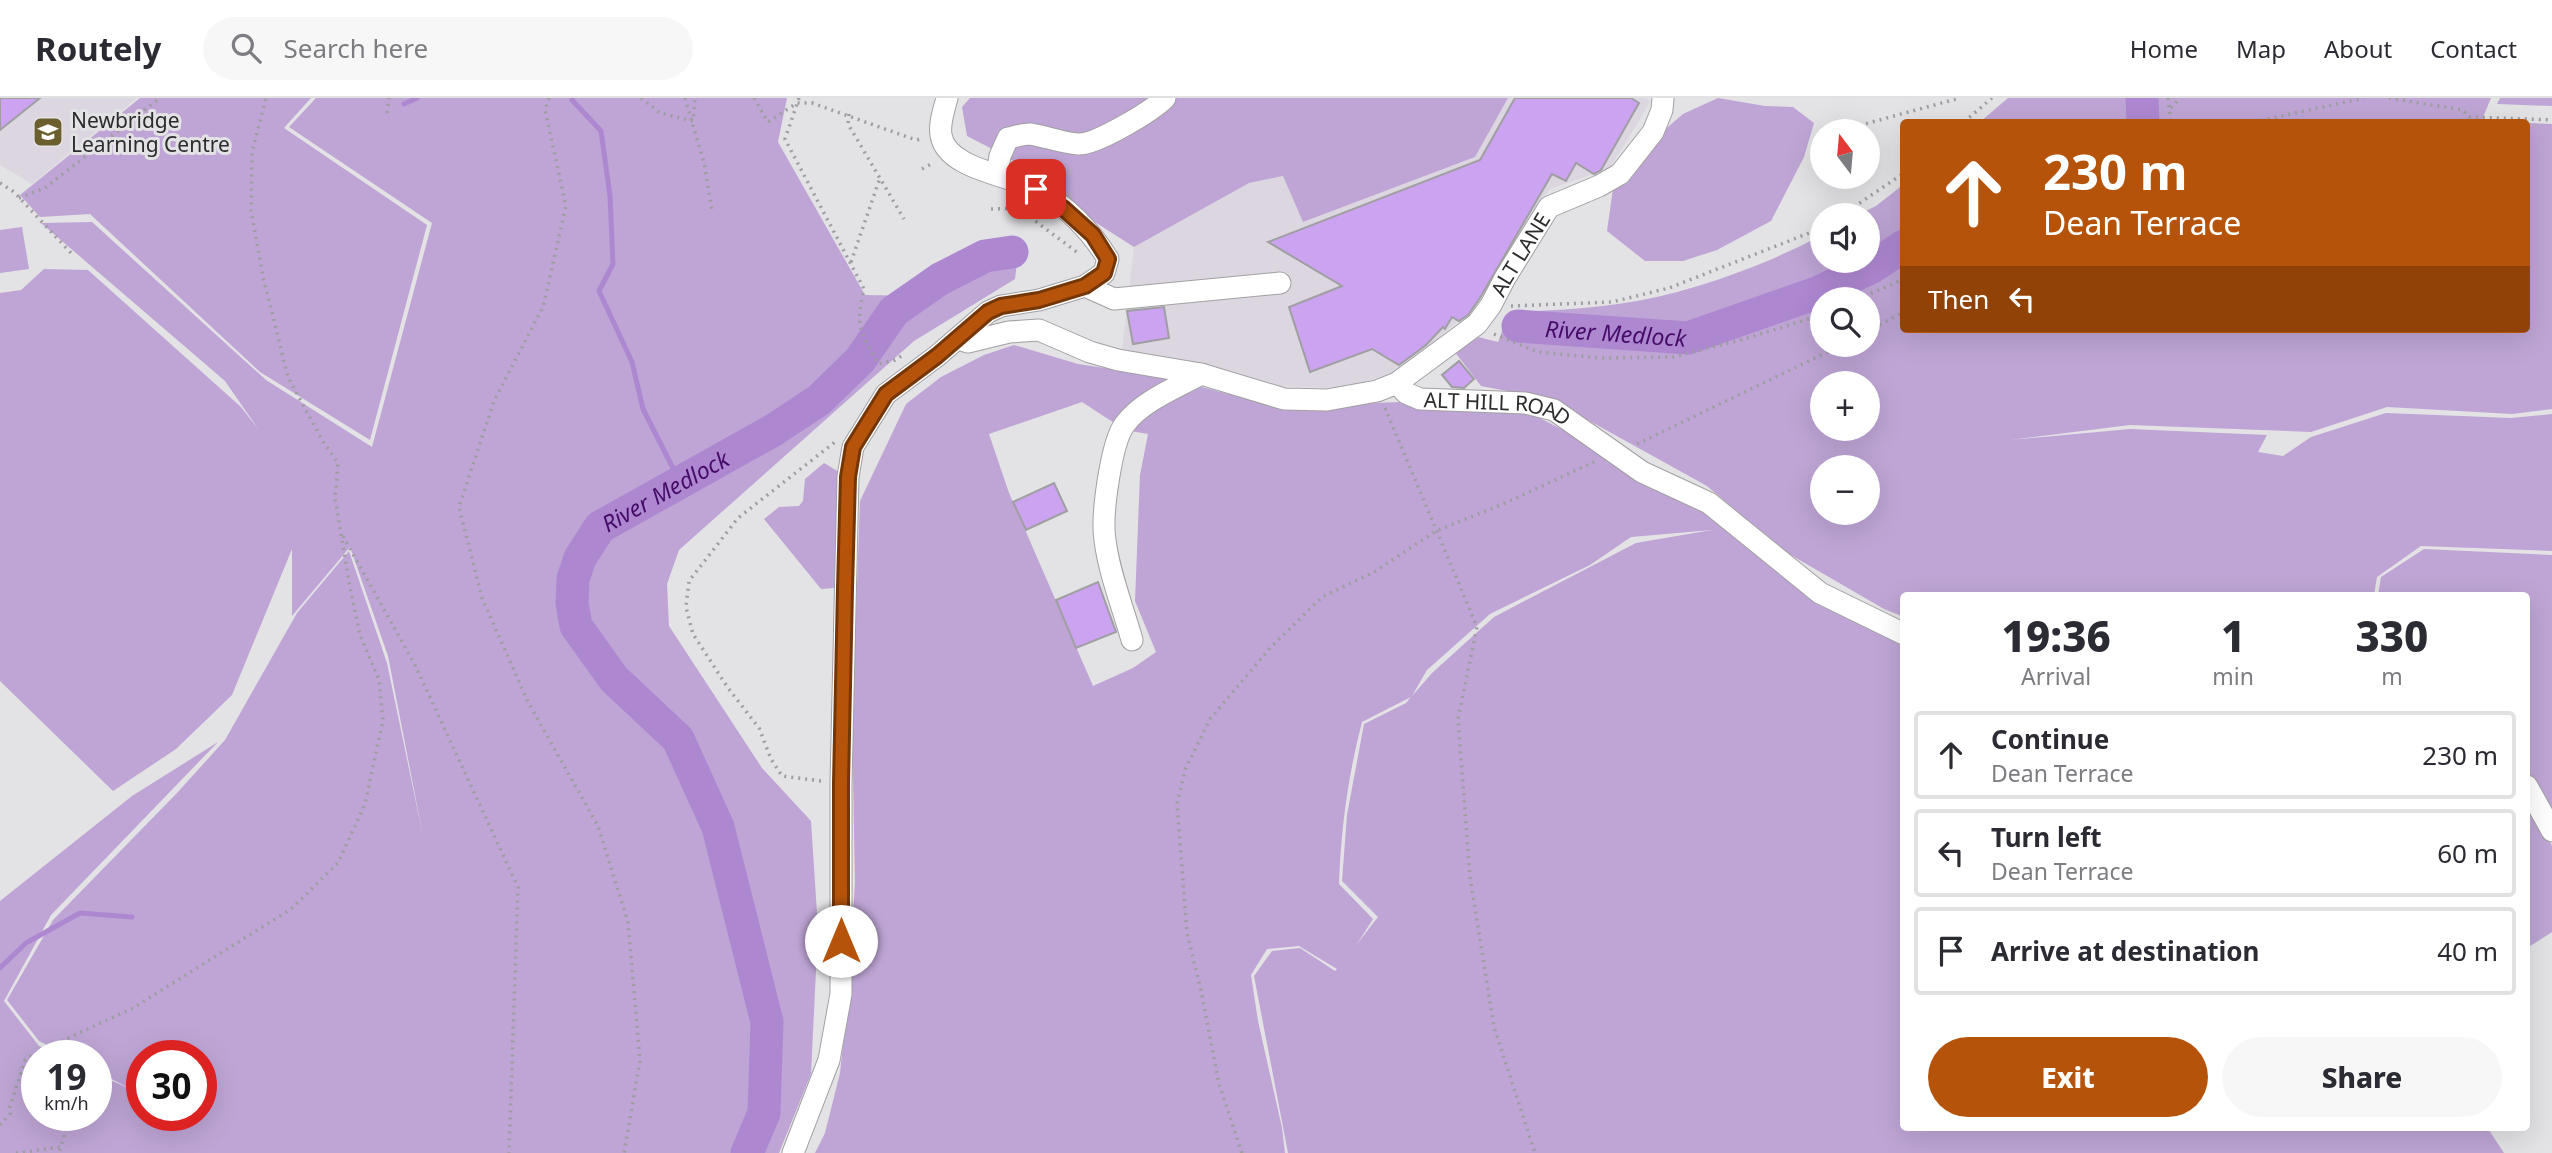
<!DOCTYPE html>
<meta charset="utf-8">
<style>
body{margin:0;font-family:"Noto Sans",sans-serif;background:#f7f7f7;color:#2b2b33;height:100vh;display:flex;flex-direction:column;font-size:26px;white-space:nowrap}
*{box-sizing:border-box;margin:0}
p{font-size:23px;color:#7c7c81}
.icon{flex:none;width:38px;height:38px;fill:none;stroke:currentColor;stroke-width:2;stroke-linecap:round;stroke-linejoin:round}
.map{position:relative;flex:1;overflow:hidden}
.details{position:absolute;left:1900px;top:494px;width:630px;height:539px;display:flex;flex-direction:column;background:#fff;border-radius:7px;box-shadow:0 7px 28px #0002}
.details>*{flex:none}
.top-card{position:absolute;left:1900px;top:21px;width:630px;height:214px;border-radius:7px;box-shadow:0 7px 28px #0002;background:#b45309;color:#fff;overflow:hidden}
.needle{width:46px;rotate:344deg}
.buttons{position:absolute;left:1810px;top:21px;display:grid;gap:14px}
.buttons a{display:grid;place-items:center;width:70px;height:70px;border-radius:50%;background:#fff;box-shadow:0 7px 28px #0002;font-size:35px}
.speed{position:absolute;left:21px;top:942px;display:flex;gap:14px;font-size:35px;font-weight:700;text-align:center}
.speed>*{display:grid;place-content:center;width:91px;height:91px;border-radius:50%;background:#fff;box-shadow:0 7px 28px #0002;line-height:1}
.speed small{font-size:18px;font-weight:400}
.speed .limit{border:10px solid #d22;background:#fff;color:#111}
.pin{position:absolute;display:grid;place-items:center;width:60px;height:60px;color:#fff;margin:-30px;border-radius:14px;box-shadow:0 4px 10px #0006}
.me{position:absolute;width:77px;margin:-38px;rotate:0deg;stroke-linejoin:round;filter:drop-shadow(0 0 5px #0008)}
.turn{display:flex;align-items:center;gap:24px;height:147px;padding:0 28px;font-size:32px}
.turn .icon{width:91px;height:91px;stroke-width:2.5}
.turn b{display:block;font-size:49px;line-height:60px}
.then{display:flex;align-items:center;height:66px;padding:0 28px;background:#0003;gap:14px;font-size:26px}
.eta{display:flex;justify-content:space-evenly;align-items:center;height:119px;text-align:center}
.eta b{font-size:42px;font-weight:800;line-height:49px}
.button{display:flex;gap:14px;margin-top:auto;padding:14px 28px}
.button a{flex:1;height:80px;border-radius:42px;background:#b45309;color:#fff;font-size:28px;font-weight:800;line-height:80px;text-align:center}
.button a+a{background:#f7f7f7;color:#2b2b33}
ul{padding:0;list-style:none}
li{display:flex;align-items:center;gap:21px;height:88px;margin:0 14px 10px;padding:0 14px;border:4px solid #e1e1e2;border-radius:7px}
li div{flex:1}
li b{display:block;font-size:26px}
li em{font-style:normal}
header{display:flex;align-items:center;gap:42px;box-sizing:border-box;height:98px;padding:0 35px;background:#fff;border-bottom:2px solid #e1e1e2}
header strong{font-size:33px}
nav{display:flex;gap:38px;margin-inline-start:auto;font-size:24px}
.search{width:490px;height:63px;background:#f7f7f7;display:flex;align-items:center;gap:18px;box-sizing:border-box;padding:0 24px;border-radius:38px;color:#7c7c81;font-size:26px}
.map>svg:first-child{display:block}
.built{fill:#dbd6e0}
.green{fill:#bea5d5;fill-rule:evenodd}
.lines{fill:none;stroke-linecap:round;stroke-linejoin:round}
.stream{stroke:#ae87d1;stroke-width:5}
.river{stroke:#ae87d1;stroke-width:33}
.building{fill:#cba3f0;stroke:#9f9ea1;stroke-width:2}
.minor-casing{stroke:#a2a0a3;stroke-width:23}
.path{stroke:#9e9da0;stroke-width:3.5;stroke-dasharray:2 5;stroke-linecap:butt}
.minor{stroke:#fff;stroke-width:21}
.route-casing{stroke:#753606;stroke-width:18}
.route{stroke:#b45309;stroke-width:12}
.labels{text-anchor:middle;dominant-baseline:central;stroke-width:6;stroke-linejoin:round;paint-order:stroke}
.poi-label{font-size:21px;fill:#2c2b2d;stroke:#e3e2e5;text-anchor:start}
.street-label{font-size:21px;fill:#2c2b2d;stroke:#e3e2e5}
.water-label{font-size:23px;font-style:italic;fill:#450d67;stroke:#e3e2e5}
</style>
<header>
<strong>Routely</strong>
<div class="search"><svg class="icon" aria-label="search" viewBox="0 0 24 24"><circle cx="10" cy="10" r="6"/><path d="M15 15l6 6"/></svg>Search here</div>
<nav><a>Home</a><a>Map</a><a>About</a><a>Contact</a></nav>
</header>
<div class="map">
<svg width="2552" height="1055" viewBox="0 0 2552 1055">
<rect width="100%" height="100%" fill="#e3e2e5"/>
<!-- built -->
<path class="built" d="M 0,0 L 137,0 L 32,86 L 0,67 Z
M 1508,0 L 1645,0 L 1651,3 L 1610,70 L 1550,91 L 1470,216 L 1453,227 L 1404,271 L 1344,290 L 1269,288 L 1122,252 L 1134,149 L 1249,85 L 1283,78 L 1303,124 L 1475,59 Z"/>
<!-- green -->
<path class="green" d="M 140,0 L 311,0 L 284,30 L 427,127 L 370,342 L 260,274 L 90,116 L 40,119 L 20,97 Z
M 316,0 L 787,0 L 778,44 L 865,197 L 923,198 L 1020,142 L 1015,181 L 914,243 L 679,452 L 667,486 L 669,528 L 762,670 L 811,723 L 818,831 L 811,976 L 779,1055 L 0,1055 L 0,803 L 132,698 L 218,644 L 51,817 L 4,903 L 39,948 L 58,957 L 37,957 L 37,1017 L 96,1017 L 96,976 L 133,992 L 96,973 L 96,957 L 67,957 L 39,943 L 7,902 L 53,822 L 177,695 L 225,642 L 297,515 L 349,453 L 387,565 L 423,738 L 388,558 L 350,449 L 292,518 L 292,451 L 232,597 L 176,651 L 113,693 L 0,583 L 0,195 L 21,192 L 44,171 L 88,172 L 241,309 L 259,332 L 225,283 L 41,125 L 92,124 L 266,282 L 372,349 L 432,125 L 289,29 ZM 142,957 L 201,957 L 201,1017 L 142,1017 Z
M 970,0 L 1508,0 L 1475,59 L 1303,124 L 1283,78 L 1249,85 L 1134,149 L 1087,119 L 1036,77 L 1002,56 L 967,38 L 962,9 Z
M 1718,0 L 1765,8 L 1793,9 L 1814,25 L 1804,59 L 1771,123 L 1717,152 L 1683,163 L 1645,163 L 1607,133 L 1613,91 L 1655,40 L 1683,16 Z
M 2008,0 L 2491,0 L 2481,24 L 1980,24 Z
M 2500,0 L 2552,0 L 2552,8 L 2497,6 Z
M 2527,25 L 2552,26 L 2552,311 L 2512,316 L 2387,309 L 2311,334 L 2130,327 L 2010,342 L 2130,331 L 2267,337 L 2258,354 L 2283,358 L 2311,339 L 2386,315 L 2511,320 L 2552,316 L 2552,453 L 2421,448 L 2377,479 L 2374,497 L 1904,497 L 1904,519 L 1884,511 L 1784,453 L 1707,388 L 1550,301 L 1481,288 L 1454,253 L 1474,238 L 1498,244 L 1509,215 C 1549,212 1591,211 1631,204 C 1692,194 1768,166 1822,137 L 1822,163 L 1867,163 L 1867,117 L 1858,117 L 1876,108 L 1904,86 L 1904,231 L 2527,231 ZM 1822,201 L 1867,201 L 1867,247 L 1822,247 ZM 1822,285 L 1867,285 L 1867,331 L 1822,331 ZM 1822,369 L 1867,369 L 1867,415 L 1822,415 Z
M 22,129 L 29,171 L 0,175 L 0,132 Z
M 1014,247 L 1078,266 L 1164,279 L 1273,308 L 1330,311 L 1369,305 L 1404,304 L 1526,313 L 1569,335 L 1701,409 L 1904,545 L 1904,1029 L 2487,1029 L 2504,1055 L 1288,1055 L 1254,878 L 1272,853 L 1300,850 L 1335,873 L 1337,871 L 1299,848 L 1267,851 L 1251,877 L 1258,923 L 1282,1030 L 1285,1055 L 815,1055 L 825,1035 L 840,975 L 848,899 L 855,784 L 852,629 L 860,403 L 906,306 L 941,279 L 984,257 ZM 1082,304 L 1125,332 L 1148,336 L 1140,377 L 1135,503 L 1156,554 L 1133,570 L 1093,588 L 1009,395 L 989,336 ZM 1712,432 L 1636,445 L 1494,519 L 1432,575 L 1412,598 L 1427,572 L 1490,516 L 1590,467 L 1631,439 ZM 1411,599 L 1406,605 L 1364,626 L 1347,717 L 1342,783 L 1378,819 L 1357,846 L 1373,821 L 1339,786 C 1341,730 1348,678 1362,624 Z
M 824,365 L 839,374 L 834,490 L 821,491 L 764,421 L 779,409 L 799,408 L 803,403 L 805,381 Z
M 2424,451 L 2552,457 L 2552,720 L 2527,675 L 2527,497 L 2378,497 L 2381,479 Z
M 2527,697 L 2552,748 L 2552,834 L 2527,850 Z"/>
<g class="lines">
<!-- stream -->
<path class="stream" d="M 572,0 L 572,2 L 601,33 L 610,98 L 613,166 L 599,193 L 632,264 L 643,311 L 680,384
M 404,6 L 417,0
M 0,870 L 26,845 L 80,815 L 132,819"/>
<!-- river -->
<g class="river">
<path d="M 2142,0 L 2143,24"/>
<path id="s1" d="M 1518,228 L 1688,240 L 1819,194 L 1872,169 L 1904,148"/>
<path id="s2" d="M 747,1055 L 764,1015 L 767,924 L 718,729 L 678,641 L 614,581 L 576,528 L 572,505 L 573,481 L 580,460 L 600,429 L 772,333 L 819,302 L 860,262 L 894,213 L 940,181 L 985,158 L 1012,154"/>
</g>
</g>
<!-- building -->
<path class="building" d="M 0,0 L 40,0 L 0,32 Z
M 1515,0 L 1631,0 L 1639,5 L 1601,72 L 1594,76 L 1576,65 L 1566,83 L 1552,76 L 1480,200 L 1468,217 L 1459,223 L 1452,219 L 1445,231 L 1443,229 L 1426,247 L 1399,267 L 1372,251 L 1310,274 L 1289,209 L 1342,188 L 1268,144 L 1480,62 Z
M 1164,209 L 1169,240 L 1133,246 L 1127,213 Z
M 1459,263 L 1474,281 L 1464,290 L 1452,289 L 1442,277 Z
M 1054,385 L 1067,413 L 1026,432 L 1013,404 Z
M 1098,484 L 1116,534 L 1076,550 L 1056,502 Z"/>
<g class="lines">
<!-- minor casing -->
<g class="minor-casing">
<g id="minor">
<path d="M 997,76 L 1000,58 L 1008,40 C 1014,39 1023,36 1030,36 C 1045,38 1061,45 1078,46 C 1096,47 1152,13 1165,0"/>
<path d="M 1085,188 L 1114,201 L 1280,185"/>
<path id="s3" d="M 959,241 L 968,244 L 1009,234 L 1039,232 L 1090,254 L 1118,262 L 1201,276 L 1284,301 L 1327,302 L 1377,293 L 1397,285 L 1477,226 L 1491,207 L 1505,180 L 1549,109 L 1599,88 L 1620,76 L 1653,34 L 1662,12 L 1663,0"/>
<path id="s4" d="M 1397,285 L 1406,295 L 1420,301 L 1525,305 L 1554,312 L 1642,374 L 1709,405 L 1820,495 L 1904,536"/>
<path d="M 1132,542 C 1123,510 1109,475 1105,442 C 1101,419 1111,344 1125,326 C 1142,303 1176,290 1201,276"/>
<path d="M 2527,688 L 2552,733"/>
<path d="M 793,1055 L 829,962 L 841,896 L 841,685 L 848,379 L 853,349 L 886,296 L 937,258 L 988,214 L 1001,208 L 1039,202 L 1085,188 L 1104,175 L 1108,161 C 1091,133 1065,106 1036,91 C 1010,77 946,71 941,37 C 939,25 944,12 947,0"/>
</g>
</g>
<!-- path -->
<path class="path" d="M 549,0 L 545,12 L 566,108 L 543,209 L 494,303 L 459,409 L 482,500 L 528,604 L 598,728 L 628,824 L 640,963 L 624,1055
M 641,0 L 660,15 L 693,23 L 695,0
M 685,0 L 704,65 L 712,112
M 754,0 L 768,24 L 797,5 L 812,5 L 916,42 L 922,41
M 799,0 L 785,41 L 864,191 C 855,230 860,232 878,266 L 895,262 L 903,257
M 2168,0 L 2171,24
M 2389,0 L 2463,12 L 2469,19 L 2552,22
M 2171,10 L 2180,0
M 387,15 L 389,0
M 849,16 L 848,26 L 904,121
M 1964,24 L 1992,0
M 2254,24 L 2364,0
M 1839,33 L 1960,0
M 922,71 L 933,65
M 0,85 L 14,94 L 71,155
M 19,100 L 45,90 L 160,0
M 991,111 L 1018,110 L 1078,155
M 1842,117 L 1904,75
M 851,164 L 880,80
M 1858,201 L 1904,181
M 1511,208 L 1612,204 L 1669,190 L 1822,130
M 1867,233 L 1904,214
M 1494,236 L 1538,254 L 1601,260 L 1673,259 L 1744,241 L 1822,217
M 1385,310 L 1477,529 L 1458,621 L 1470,779 L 1494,929 L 1535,1055
M 1637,346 L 1842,247
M 343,438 L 415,567 L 518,789 L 509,1055
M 821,683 L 782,678 L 771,661 L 759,630 L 728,590 L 693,536 L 686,509 L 689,483 L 738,420 L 835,344
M 20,975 L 37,984
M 58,1017 L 64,1038 L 59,1055
M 0,1027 L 10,1016 L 10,1008 L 25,962 L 36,955 L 133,910 L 291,811 L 338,765 L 365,706 L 383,622 L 379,582 L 360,537 L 349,484 L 335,400 L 338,365 L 322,342 L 288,279 L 263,179 L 251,112 L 252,54 L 266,0
M 16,1055 L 61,1049
M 1242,1055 L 1219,986 L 1201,892 L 1187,835 L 1177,706 L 1185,672 L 1210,621 L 1271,549 L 1322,499 L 1374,474 L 1436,433 L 1503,406 L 1594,364"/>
<!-- minor -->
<use href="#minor" class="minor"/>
</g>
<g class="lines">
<!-- route casing -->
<g class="route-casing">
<path id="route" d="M 841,843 L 841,685 L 845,490 L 848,379 L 853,349 L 886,296 L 937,258 L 988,214 L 1001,208 L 1039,202 L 1085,188 L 1104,175 L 1108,161 L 1093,137 L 1063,110 L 1036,91"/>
</g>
<!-- route -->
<use href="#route" class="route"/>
</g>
<!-- icons -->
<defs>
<g id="school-square" transform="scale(1.575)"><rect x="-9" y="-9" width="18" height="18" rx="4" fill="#6b602d" stroke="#e3e2e5"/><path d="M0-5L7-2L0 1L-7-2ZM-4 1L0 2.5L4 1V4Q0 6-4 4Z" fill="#fff"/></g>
</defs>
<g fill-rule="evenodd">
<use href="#school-square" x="48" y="34"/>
</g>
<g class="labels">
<!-- poi labels -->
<g class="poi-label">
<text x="71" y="22">Newbridge<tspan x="71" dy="24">Learning Centre</tspan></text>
</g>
<!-- street labels -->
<g class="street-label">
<text stroke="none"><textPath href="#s3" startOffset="634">ALT LANE</textPath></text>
<text stroke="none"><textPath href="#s4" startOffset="107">ALT HILL ROAD</textPath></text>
</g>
<!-- water labels -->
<g class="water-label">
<text stroke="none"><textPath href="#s1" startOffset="98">River Medlock</textPath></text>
<text stroke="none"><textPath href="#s2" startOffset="766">River Medlock</textPath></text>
</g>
</g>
</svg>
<div class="buttons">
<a><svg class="needle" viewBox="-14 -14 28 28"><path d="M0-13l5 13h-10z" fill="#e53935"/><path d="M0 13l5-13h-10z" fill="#7c7c81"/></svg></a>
<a><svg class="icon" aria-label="sound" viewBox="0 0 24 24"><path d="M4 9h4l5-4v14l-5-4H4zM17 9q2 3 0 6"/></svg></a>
<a><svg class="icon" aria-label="search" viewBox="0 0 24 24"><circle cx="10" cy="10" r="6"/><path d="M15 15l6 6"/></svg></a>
<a>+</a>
<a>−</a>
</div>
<div class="speed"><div>19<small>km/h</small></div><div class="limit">30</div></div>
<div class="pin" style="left:1036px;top:91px;background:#d93025"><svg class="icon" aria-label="arrive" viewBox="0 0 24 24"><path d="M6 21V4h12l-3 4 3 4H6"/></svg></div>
<svg class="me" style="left:841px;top:843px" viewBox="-20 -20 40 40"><circle r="19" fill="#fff"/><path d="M0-13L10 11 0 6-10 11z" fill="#b45309"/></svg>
<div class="top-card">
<div class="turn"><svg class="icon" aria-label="ahead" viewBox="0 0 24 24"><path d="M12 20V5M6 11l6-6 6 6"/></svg><div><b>230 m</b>Dean Terrace</div></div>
<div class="then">Then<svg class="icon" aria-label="left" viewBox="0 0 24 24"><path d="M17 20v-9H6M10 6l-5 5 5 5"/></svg></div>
</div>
<section class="details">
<div class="eta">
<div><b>19:36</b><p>Arrival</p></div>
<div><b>1</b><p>min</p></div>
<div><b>330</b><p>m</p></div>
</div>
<ul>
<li><svg class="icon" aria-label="ahead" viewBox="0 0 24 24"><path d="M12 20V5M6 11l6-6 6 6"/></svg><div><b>Continue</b><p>Dean Terrace</p></div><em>230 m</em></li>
<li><svg class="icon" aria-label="left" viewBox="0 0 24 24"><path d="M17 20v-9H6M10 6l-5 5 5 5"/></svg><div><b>Turn left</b><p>Dean Terrace</p></div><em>60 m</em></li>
<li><svg class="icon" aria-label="arrive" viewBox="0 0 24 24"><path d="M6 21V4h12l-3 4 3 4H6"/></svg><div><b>Arrive at destination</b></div><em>40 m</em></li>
</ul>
<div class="button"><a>Exit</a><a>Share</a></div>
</section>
</div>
